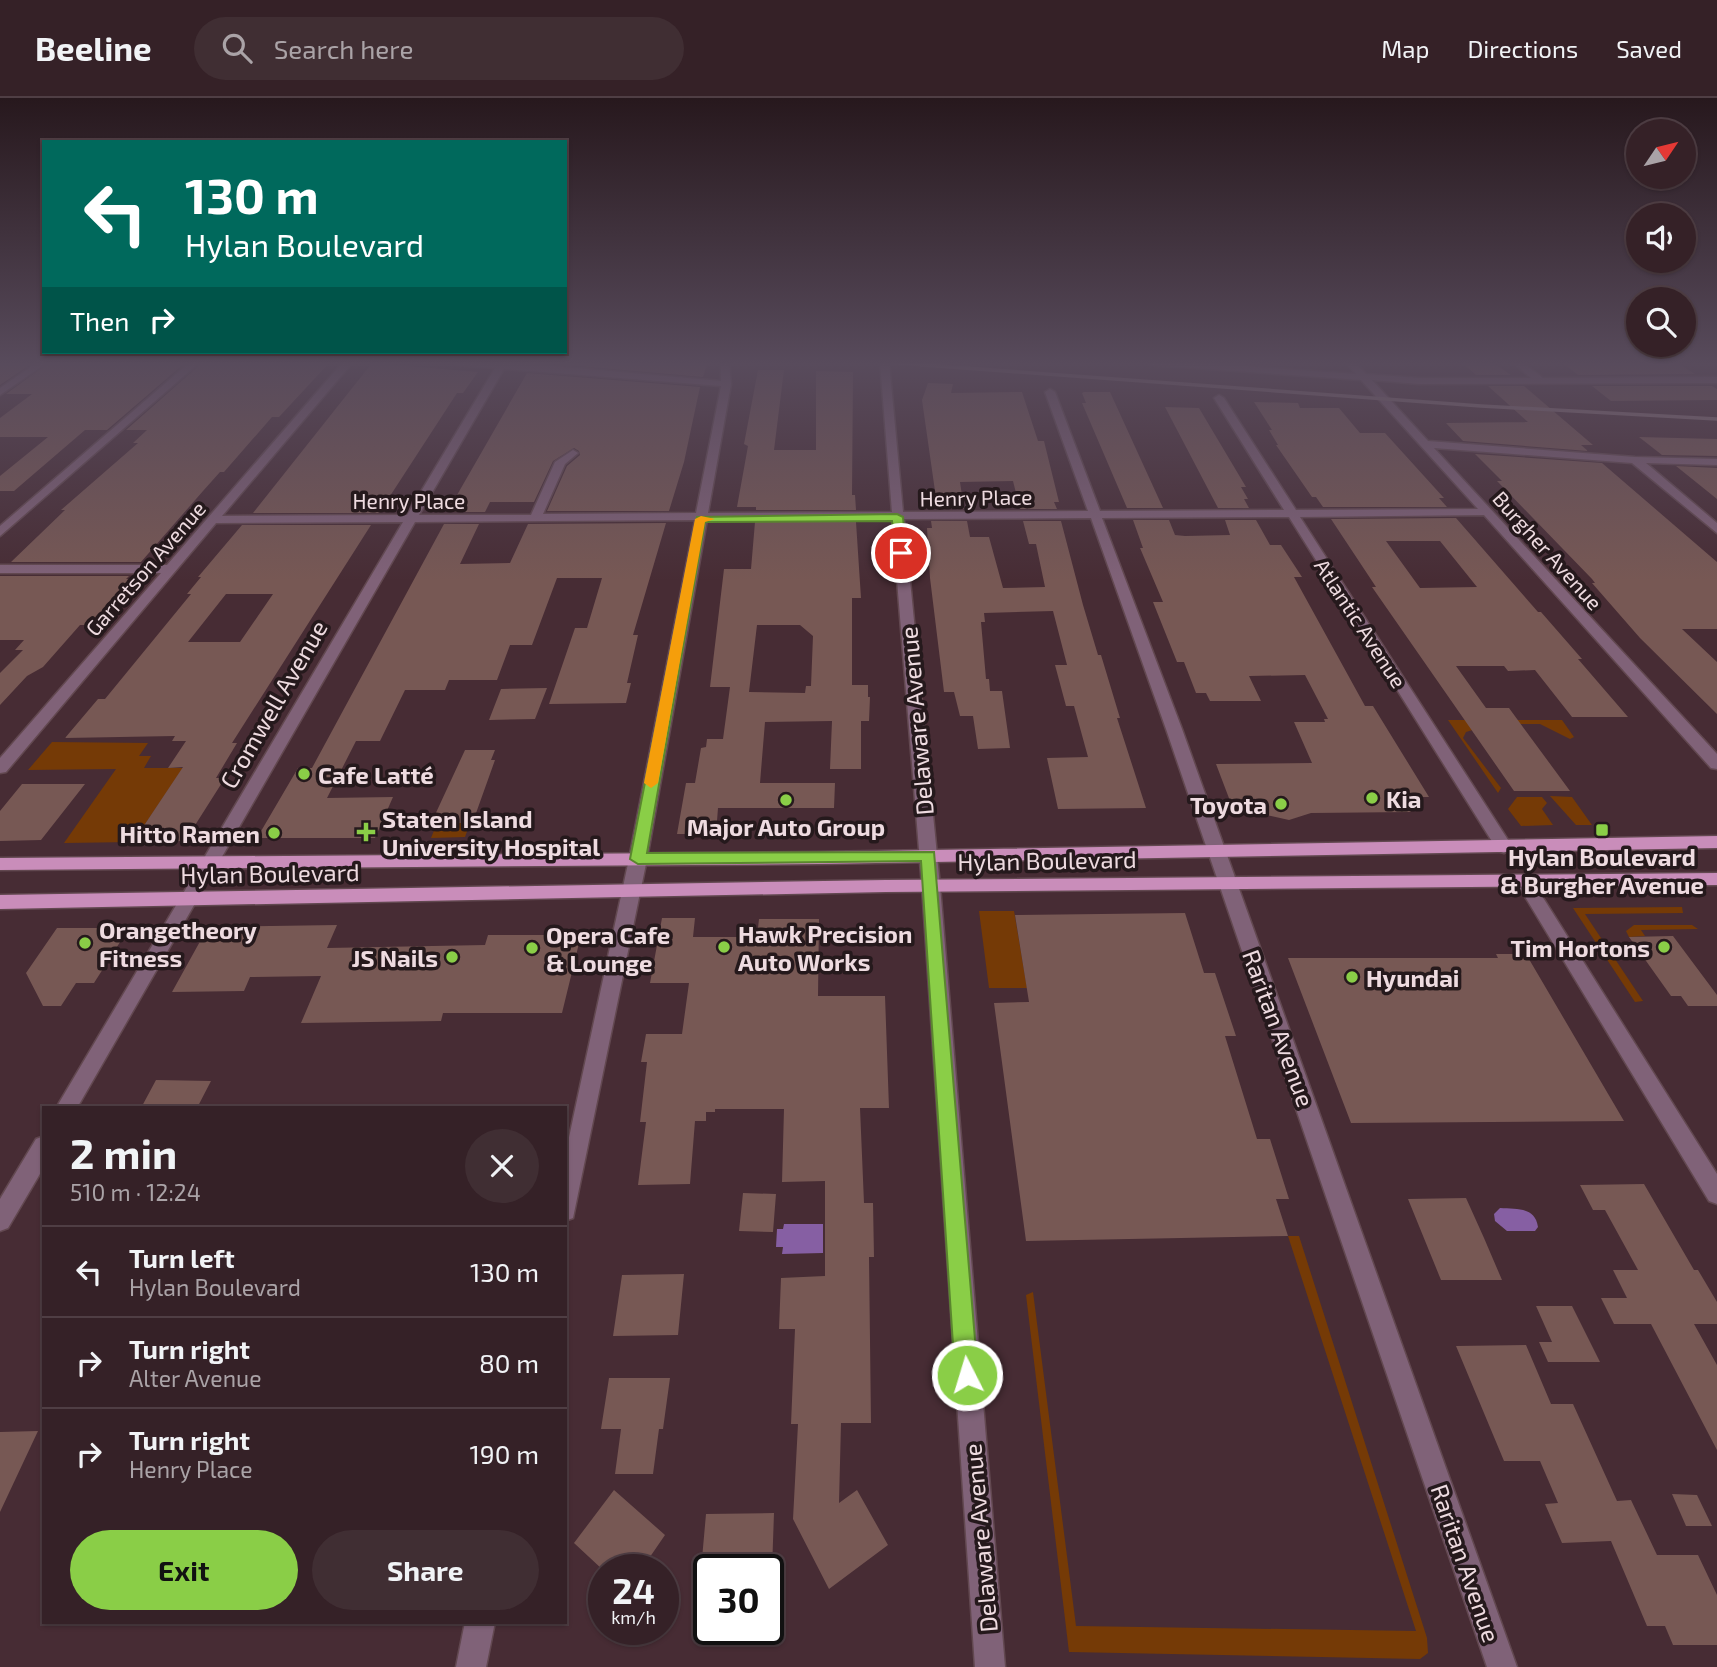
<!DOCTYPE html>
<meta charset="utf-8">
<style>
body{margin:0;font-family:"Exo 2",sans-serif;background:#402e33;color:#f1f3f6;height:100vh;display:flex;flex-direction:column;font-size:26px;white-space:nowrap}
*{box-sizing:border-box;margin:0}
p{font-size:23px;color:#aaa3a7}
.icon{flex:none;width:38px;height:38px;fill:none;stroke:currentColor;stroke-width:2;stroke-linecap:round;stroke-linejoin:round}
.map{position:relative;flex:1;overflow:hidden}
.side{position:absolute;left:42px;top:1008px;width:525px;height:518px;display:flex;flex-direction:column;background:#352127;border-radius:0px;box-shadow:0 2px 5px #0004,0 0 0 2px #4f3e44}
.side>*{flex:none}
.hud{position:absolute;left:42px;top:42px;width:525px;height:214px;border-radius:0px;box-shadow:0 2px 5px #0004,0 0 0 2px #4f3e44;background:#00695c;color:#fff;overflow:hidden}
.needle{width:46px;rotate:55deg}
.controls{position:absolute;left:1626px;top:21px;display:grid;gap:14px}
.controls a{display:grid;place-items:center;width:70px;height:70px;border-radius:50%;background:#352127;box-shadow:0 2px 5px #0004,0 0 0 2px #4f3e44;font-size:35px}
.speed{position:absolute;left:588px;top:1456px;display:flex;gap:14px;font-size:35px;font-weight:700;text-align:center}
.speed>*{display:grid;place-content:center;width:91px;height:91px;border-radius:50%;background:#352127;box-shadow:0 2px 5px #0004,0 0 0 2px #4f3e44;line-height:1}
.speed small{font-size:18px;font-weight:400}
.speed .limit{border:4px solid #111;border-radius:10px;background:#fff;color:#111}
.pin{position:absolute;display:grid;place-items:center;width:60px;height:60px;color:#fff;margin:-30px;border:4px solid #fff;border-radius:50%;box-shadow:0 2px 7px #0007}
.me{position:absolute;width:77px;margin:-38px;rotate:355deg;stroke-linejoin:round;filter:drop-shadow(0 0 5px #0008)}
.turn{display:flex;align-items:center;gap:24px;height:147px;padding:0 28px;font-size:32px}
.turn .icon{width:91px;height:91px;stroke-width:2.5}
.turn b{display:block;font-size:49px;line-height:60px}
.then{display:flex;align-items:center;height:66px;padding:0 28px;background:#0003;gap:14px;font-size:26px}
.round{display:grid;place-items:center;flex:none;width:74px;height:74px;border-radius:37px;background:#402e33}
.summary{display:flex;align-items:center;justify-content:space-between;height:119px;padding:0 28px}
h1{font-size:42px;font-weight:700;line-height:52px}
.button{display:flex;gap:14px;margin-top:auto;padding:14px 28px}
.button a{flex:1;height:80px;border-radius:42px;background:#8ace47;color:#111;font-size:28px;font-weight:700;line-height:80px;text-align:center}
.button a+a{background:#402e33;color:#f1f3f6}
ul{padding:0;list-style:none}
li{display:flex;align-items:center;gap:21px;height:91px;padding:0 28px;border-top:2px solid #4f3e44}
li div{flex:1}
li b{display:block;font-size:26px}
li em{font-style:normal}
header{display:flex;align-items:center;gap:42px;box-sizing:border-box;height:98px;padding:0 35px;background:#352127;border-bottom:2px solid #4f3e44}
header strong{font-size:33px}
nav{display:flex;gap:38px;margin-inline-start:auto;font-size:24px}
.search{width:490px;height:63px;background:#402e33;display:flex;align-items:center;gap:18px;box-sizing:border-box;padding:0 24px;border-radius:38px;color:#aaa3a7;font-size:26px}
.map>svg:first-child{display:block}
.green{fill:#753a06}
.water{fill:#865fa3}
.building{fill:#775854;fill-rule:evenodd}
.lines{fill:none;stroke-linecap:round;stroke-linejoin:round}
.minor-casing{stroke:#624850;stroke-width:3}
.major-casing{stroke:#624850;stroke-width:3}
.minor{fill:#806278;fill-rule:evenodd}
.major{fill:#c98dba;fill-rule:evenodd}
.rail{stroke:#937c82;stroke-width:3.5}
.route{fill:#8ace47;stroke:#5a862e;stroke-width:2}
.slow{fill:#f59e0b}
.poi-dot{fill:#8ace47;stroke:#25191c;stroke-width:2.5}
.labels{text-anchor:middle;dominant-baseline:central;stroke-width:7;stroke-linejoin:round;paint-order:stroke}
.far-street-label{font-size:21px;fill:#eedbe0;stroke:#25191c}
.street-label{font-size:24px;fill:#eedbe0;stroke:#25191c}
.poi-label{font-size:24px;font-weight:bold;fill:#eedbe0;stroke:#25191c;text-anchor:start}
</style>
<header>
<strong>Beeline</strong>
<div class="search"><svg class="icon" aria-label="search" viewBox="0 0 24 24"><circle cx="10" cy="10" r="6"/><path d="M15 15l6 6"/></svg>Search here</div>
<nav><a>Map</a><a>Directions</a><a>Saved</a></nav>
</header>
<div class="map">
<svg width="1717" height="1569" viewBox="0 0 1717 1569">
<rect width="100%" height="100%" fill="#472c34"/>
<!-- green -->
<path class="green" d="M 1448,622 L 1562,622 L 1574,639 L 1570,641 L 1540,626 L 1492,626 L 1466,634 L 1463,640 L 1501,690 L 1498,695 Z
M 52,644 L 148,645 L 139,658 L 151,658 L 144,670 L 183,670 L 133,744 L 64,745 L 116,671 L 28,672 Z
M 1550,698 L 1572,699 L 1592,727 L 1576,727 Z
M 1517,699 L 1542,699 L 1547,705 L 1542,711 L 1553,727 L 1521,728 L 1508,711 Z
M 437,725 L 470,725 L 465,739 L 431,740 Z
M 1682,809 L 1683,815 L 1585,816 L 1643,903 L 1635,904 L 1573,810 Z
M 979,813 L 1014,813 L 1027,890 L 989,890 Z
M 1634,827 L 1692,827 L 1698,831 L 1641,832 L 1645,838 L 1629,839 L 1626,833 Z
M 1288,1138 L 1299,1138 L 1427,1540 L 1428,1555 L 1420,1561 L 1069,1554 L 1026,1197 L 1033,1194 L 1076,1528 L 1416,1533 Z"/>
<!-- water -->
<path class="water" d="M 1500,1110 C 1517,1111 1535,1109 1538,1129 L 1535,1133 L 1507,1133 L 1495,1123 L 1494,1116 Z
M 784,1126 L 823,1126 L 823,1155 L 782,1156 L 783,1149 L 776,1149 L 777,1131 L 783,1131 Z"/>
<!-- building -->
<path class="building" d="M 0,264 L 34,264 L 0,287 Z
M 50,264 L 186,264 L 107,332 L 85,332 L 14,393 L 0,393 L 0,378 L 48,339 L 0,339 L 0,320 L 32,296 L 6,296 Z
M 203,264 L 330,264 L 279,319 L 272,319 L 224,374 L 220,374 L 203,393 L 141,464 L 11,464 L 65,412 L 61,412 L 138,345 L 133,345 L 147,332 L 126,332 Z
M 534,264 L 649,264 L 647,266 L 707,266 L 703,279 Z
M 1461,264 L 1492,264 L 1511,277 L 1476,277 Z
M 1603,264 L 1676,264 L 1695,276 L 1578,277 L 1564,266 L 1607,266 Z
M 372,265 L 478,274 L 463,295 L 457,295 L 379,415 L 253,415 Z
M 758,272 L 784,272 L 774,352 L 816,352 L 816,273 L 853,274 L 852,397 L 855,397 L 856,412 L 756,412 L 756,409 L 737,409 L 748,348 L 744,346 Z
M 527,275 L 700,289 L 684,364 L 669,413 L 547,413 L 567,368 L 580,357 L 579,353 L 574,350 L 553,363 L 534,404 L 490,404 L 485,414 L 451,414 L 457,404 L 453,404 Z
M 928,285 L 953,286 L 951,295 L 1022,294 L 1038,343 L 1044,343 L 1059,404 L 1054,404 L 1057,411 L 1020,411 L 1013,383 L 960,384 L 964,411 L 929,411 L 926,393 L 935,393 L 922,302 Z
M 1488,288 L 1524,288 L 1593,347 L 1581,347 L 1588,353 L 1463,343 L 1446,325 L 1528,324 Z
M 1592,288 L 1712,288 L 1717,291 L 1717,302 L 1611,303 Z
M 1084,294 L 1110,294 L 1163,410 L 1127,410 L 1082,305 L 1086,305 L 1082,295 Z
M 1254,304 L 1298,305 L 1300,310 L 1339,310 L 1360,335 L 1385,335 L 1444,400 L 1439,400 L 1447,409 L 1323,409 L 1316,399 L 1312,399 L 1276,347 L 1278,347 L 1269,332 L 1272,332 Z
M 1165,309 L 1199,310 L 1246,389 L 1241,389 L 1248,401 L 1244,401 L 1249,410 L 1218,410 Z
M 1639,339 L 1717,341 L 1717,358 L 1662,357 Z
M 1475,356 L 1602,365 L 1717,464 L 1717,531 L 1682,531 L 1717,564 L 1717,616 L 1640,540 L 1592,485 L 1595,485 L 1592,481 L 1497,383 L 1502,383 Z
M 1676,368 L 1717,370 L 1717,401 Z
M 1456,420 L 1538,514 L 1541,514 L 1582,561 L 1578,561 L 1628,619 L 1572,619 L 1535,572 L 1508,573 L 1504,568 L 1456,568 L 1486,610 L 1509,610 L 1570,693 L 1514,693 L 1372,489 L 1376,489 L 1331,421 ZM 1386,443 L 1440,443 L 1477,489 L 1420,490 Z
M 1133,422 L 1169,422 L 1175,437 L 1185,438 L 1230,437 L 1225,422 L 1256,422 L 1270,447 L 1281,447 L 1302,479 L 1294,479 L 1365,608 L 1373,608 L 1429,699 L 1403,699 L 1411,714 L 1311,715 L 1289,722 L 1262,716 L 1235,716 L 1216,666 L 1312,665 L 1294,624 L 1325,624 L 1324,621 L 1328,621 L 1305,577 L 1249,578 L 1261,603 L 1210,603 L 1206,595 L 1196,595 L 1184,564 L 1177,564 L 1153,504 L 1163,504 L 1140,450 L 1143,450 Z
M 931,423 L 967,423 L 970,439 L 989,439 L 1003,490 L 1045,489 L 1036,446 L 1029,446 L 1023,423 L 1061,423 L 1083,507 L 1098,557 L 1101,557 L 1120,620 L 1117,620 L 1146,710 L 1058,711 L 1047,660 L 1088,659 L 1074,608 L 1066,608 L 1055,567 L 1067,567 L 1053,513 L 984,515 L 985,524 L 981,524 L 986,581 L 989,581 L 990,593 L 1002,593 L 1010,650 L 978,651 L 973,618 L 960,618 L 954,594 L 944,594 L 930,480 L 927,430 L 932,430 Z
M 755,424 L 856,424 L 861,500 L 852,500 L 852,587 L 868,587 L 868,599 L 870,599 L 869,623 L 861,623 L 861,671 L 830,671 L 832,623 L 765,624 L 760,685 L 835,685 L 834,710 L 718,710 L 716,736 L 677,736 L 686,685 L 695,685 L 701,650 L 706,649 L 707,641 L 723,641 L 730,589 L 710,589 L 724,471 L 751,471 ZM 757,527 L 800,527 L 813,538 L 811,588 L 806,588 L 805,595 L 749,594 Z
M 666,425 L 633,537 L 638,537 L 627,585 L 631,585 L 626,605 L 549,606 L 575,530 L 587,530 L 602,480 L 557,480 L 532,547 L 510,547 L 497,582 L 449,582 L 445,592 L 405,592 L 380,643 L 356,643 L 327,700 L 393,699 L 375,740 L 257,740 L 298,670 L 312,670 L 444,426 L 479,426 L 460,466 L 510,465 L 528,426 Z
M 242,427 L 371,427 L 232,645 L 237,645 L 216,680 L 225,680 L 185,743 L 133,744 L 183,669 L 168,670 L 186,643 L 172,643 L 175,638 L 65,640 L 98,601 L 105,601 L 191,496 L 187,496 L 201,479 L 198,479 ZM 226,496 L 273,496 L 240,544 L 188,544 Z
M 0,478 L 129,478 L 126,481 L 132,481 L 90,527 L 80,527 L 43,569 L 27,578 L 0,607 L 0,575 L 23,552 L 15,552 L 24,542 L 0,542 Z
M 547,590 L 535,621 L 489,622 L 501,591 Z
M 465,652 L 495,652 L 491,662 L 495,662 L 475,718 L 470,725 L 437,725 L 439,719 L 434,719 Z
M 22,686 L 85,686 L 41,742 L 0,743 L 0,713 Z
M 1185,815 L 1204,875 L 1215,875 L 1236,938 L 1225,938 L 1257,1041 L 1270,1041 L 1289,1101 L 1276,1101 L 1288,1138 L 1026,1143 L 994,905 L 1029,904 L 1015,817 Z
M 662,820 L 695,820 L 693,839 L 757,839 L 759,821 L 819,821 L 818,898 L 885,898 L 889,1010 L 860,1010 L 864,1105 L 873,1105 L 874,1159 L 869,1159 L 871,1325 L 841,1325 L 839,1405 L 857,1392 L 888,1447 L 829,1491 L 793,1421 L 798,1326 L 791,1326 L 795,1231 L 779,1231 L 781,1180 L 825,1178 L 825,1083 L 782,1084 L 784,1011 L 715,1011 L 715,1014 L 706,1014 L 706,1023 L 695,1023 L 690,1086 L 638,1087 L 646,1024 L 640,1024 L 647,964 L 641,964 L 646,936 L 682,936 L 689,885 L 650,885 Z
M 337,827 L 327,850 L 485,847 L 488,837 L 581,837 L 562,915 L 443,915 L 441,923 L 301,925 L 321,878 L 250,879 L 244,893 L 172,894 L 208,829 Z
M 57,830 L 129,830 L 94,885 L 76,885 L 61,908 L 43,908 L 26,875 Z
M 1673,838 L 1717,897 L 1717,908 L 1688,908 L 1681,898 L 1671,898 L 1629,839 Z
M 1496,856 L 1526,856 L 1624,1023 L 1351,1025 L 1288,860 L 1498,860 Z
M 156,982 L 211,983 L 197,1010 L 141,1010 Z
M 1644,1086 L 1694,1172 L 1698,1172 L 1717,1204 L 1717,1226 L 1694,1226 L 1717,1267 L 1717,1352 L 1651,1226 L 1614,1226 L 1601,1200 L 1627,1200 L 1613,1172 L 1638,1172 L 1605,1112 L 1593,1112 L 1580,1087 Z
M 743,1095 L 776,1096 L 773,1134 L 739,1133 Z
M 1466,1100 L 1484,1140 L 1502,1182 L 1441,1182 L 1408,1101 Z
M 684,1176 L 678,1237 L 613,1238 L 622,1177 Z
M 1536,1208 L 1572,1208 L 1600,1264 L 1548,1264 L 1539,1244 L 1552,1244 Z
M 1526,1247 L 1551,1306 L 1573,1306 L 1617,1403 L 1631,1402 L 1657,1457 L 1698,1457 L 1717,1497 L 1717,1547 L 1673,1547 L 1665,1528 L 1647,1528 L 1611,1443 L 1562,1445 L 1545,1406 L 1558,1405 L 1540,1363 L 1504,1363 L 1456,1248 Z
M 609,1280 L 670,1280 L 663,1331 L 659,1331 L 653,1376 L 615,1376 L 621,1331 L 601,1331 Z
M 38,1333 L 0,1414 L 0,1334 Z
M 614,1392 L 665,1437 L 641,1472 L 603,1472 L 574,1445 Z
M 1672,1396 L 1697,1397 L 1712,1428 L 1686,1428 Z
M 774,1415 L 772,1472 L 701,1472 L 706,1416 Z"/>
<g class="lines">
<!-- minor casing -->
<g class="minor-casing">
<path id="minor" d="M 38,264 L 48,264 L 0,297 L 0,290 Z
M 190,264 L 200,264 L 0,438 L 0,428 Z
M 343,264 L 353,264 L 222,418 L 407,417 L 495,270 L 457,267 L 453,264 L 507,264 L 721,283 L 721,266 L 729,264 L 731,286 L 708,415 L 892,414 L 880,264 L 889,264 L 903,414 L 1088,413 L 1045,294 L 1050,291 L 1055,294 L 1100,413 L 1284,412 L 1214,300 L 1219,297 L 1224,300 L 1296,412 L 1478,411 L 1361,282 L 1152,267 L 1148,264 L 1185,264 L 1356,276 L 1345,264 L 1355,264 L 1366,276 L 1419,280 L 1531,280 L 1512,264 L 1522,264 L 1543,280 L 1717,279 L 1717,285 L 1419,286 L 1372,282 L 1428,343 L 1635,359 L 1717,361 L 1717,367 L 1646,365 L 1717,425 L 1717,435 L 1632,365 L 1434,350 L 1717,656 L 1717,671 L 1711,670 L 1484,417 L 1300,419 L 1510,745 L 1512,749 L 1504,755 L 1498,753 L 1289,419 L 1102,420 L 1182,631 L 1517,1569 L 1487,1569 L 1166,631 L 1091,420 L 904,421 L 940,788 L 1005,1569 L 975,1569 L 922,788 L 892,421 L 707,422 L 647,761 L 573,1120 L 565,1123 L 565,1058 L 629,761 L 695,422 L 415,424 L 77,1010 L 56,1010 L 403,424 L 216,425 L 6,674 L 0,675 L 0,660 L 161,475 L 0,475 L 0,467 L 167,467 ZM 504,271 L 721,288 L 696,415 L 543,416 L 565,366 L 578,355 L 573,352 L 555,364 L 531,417 L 419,417 Z
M 1524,777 L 1530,779 L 1717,1076 L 1717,1106 L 1709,1103 L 1518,787 L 1515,783 L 1518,779 Z
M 44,1038 L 44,1069 L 8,1130 L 0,1133 L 0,1101 L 36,1041 Z
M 465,1524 L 495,1524 L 486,1569 L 456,1569 Z"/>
</g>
<!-- major casing -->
<g class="major-casing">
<path id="major" d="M 1717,738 L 1717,750 L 819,766 L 0,772 L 0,760 L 819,754 Z
M 1717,775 L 1717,787 L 886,794 L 0,811 L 0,797 L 886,782 Z"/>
</g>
<!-- minor -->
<use href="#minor" class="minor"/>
<!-- major -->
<use href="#major" class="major"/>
<!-- rail -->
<path class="rail" d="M 884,264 L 1481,308 L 1717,321"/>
</g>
<!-- sky -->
<linearGradient id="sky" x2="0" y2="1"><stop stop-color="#27181d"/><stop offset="0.55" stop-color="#584b5c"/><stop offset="1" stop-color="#584b5c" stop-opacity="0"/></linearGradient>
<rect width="1717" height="483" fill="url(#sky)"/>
<!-- route -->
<path class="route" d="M 897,416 L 903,419 L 906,455 L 901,458 L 895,455 L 892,423 L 705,424 L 647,755 L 934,754 L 978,1277 L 975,1285 L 967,1288 L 959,1285 L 955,1277 L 921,763 L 638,766 L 630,761 L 697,419 Z"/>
<!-- slow -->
<path class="slow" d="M 701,418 L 715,421 L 705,424 L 658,685 L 651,690 L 644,685 L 695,421 Z"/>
<!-- markers -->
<g class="poi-dot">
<circle cx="304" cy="676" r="7"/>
<circle cx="1372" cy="700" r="7"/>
<circle cx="786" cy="702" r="7"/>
<circle cx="1281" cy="706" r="7"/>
<rect x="1595" y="725" width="14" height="14" rx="3.5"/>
<path d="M362.5 723.5h7v7h7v7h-7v7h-7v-7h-7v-7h7z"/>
<circle cx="274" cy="735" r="7"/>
<circle cx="85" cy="845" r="7"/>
<circle cx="724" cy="849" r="7"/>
<circle cx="1664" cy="849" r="7"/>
<circle cx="532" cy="850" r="7"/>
<circle cx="452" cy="859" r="7"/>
<circle cx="1352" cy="879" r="7"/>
</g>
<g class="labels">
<!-- far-street labels -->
<g class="far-street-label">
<text transform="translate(976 399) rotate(-1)">Henry Place</text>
<text x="409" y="402">Henry Place</text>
<text transform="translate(1548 452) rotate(48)">Burgher Avenue</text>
<text transform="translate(145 470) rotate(-49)">Garretson Avenue</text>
<text transform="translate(1361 525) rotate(57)">Atlantic Avenue</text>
</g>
<!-- street labels -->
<g class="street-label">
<text transform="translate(273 606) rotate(-60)">Cromwell Avenue</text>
<text transform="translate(916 623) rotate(-95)">Delaware Avenue</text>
<text transform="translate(1047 762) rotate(-1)">Hylan Boulevard</text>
<text transform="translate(270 775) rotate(-1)">Hylan Boulevard</text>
<text transform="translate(1279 930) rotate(70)">Raritan Avenue</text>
<text transform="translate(980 1440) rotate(-95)">Delaware Avenue</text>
<text transform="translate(1466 1465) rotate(71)">Raritan Avenue</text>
</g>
<!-- poi labels -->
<g class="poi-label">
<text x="318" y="676">Cafe Latté</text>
<text x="1386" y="700">Kia</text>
<text x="1267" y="706" text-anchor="end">Toyota</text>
<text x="382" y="720">Staten Island<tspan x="382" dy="28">University Hospital</tspan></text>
<text x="786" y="728" text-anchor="middle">Major Auto Group</text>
<text x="260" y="735" text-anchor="end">Hitto Ramen</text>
<text x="1602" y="758" text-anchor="middle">Hylan Boulevard<tspan x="1602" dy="28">&amp; Burgher Avenue</tspan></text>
<text x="99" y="831">Orangetheory<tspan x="99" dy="28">Fitness</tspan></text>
<text x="738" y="835">Hawk Precision<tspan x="738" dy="28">Auto Works</tspan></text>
<text x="546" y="836">Opera Cafe<tspan x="546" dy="28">&amp; Lounge</tspan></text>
<text x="1650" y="849" text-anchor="end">Tim Hortons</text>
<text x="438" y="859" text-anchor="end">JS Nails</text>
<text x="1366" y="879">Hyundai</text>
</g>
</g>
</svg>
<div class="controls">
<a><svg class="needle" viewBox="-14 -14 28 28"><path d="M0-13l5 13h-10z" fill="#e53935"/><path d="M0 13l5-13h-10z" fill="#aaa3a7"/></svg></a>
<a><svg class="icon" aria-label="sound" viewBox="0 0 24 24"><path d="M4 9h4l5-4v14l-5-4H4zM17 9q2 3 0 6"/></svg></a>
<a><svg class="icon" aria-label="search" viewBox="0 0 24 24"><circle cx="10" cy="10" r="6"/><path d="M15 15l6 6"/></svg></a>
</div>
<div class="speed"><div>24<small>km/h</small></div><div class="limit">30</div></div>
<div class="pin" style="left:901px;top:455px;background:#d93025"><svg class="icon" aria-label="arrive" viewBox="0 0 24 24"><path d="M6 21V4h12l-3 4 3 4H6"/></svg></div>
<svg class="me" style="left:967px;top:1277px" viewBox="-20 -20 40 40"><circle r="17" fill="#8ace47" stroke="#fff" stroke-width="3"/><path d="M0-11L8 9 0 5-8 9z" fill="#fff"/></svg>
<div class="hud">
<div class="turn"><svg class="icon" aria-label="left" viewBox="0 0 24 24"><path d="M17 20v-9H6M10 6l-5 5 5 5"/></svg><div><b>130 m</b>Hylan Boulevard</div></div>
<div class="then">Then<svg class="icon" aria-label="right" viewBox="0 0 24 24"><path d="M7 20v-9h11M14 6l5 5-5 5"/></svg></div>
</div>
<section class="side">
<div class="summary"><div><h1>2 min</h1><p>510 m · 12:24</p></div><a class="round"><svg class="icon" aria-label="close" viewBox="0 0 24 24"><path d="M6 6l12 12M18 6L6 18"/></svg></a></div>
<ul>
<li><svg class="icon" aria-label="left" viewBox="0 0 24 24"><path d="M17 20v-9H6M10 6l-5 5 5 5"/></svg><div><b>Turn left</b><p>Hylan Boulevard</p></div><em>130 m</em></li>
<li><svg class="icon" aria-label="right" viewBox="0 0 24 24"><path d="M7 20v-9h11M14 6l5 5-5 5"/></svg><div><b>Turn right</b><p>Alter Avenue</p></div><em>80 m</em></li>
<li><svg class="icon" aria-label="right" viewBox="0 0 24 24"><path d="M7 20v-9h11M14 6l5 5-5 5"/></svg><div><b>Turn right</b><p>Henry Place</p></div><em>190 m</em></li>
</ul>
<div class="button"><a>Exit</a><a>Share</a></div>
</section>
</div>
